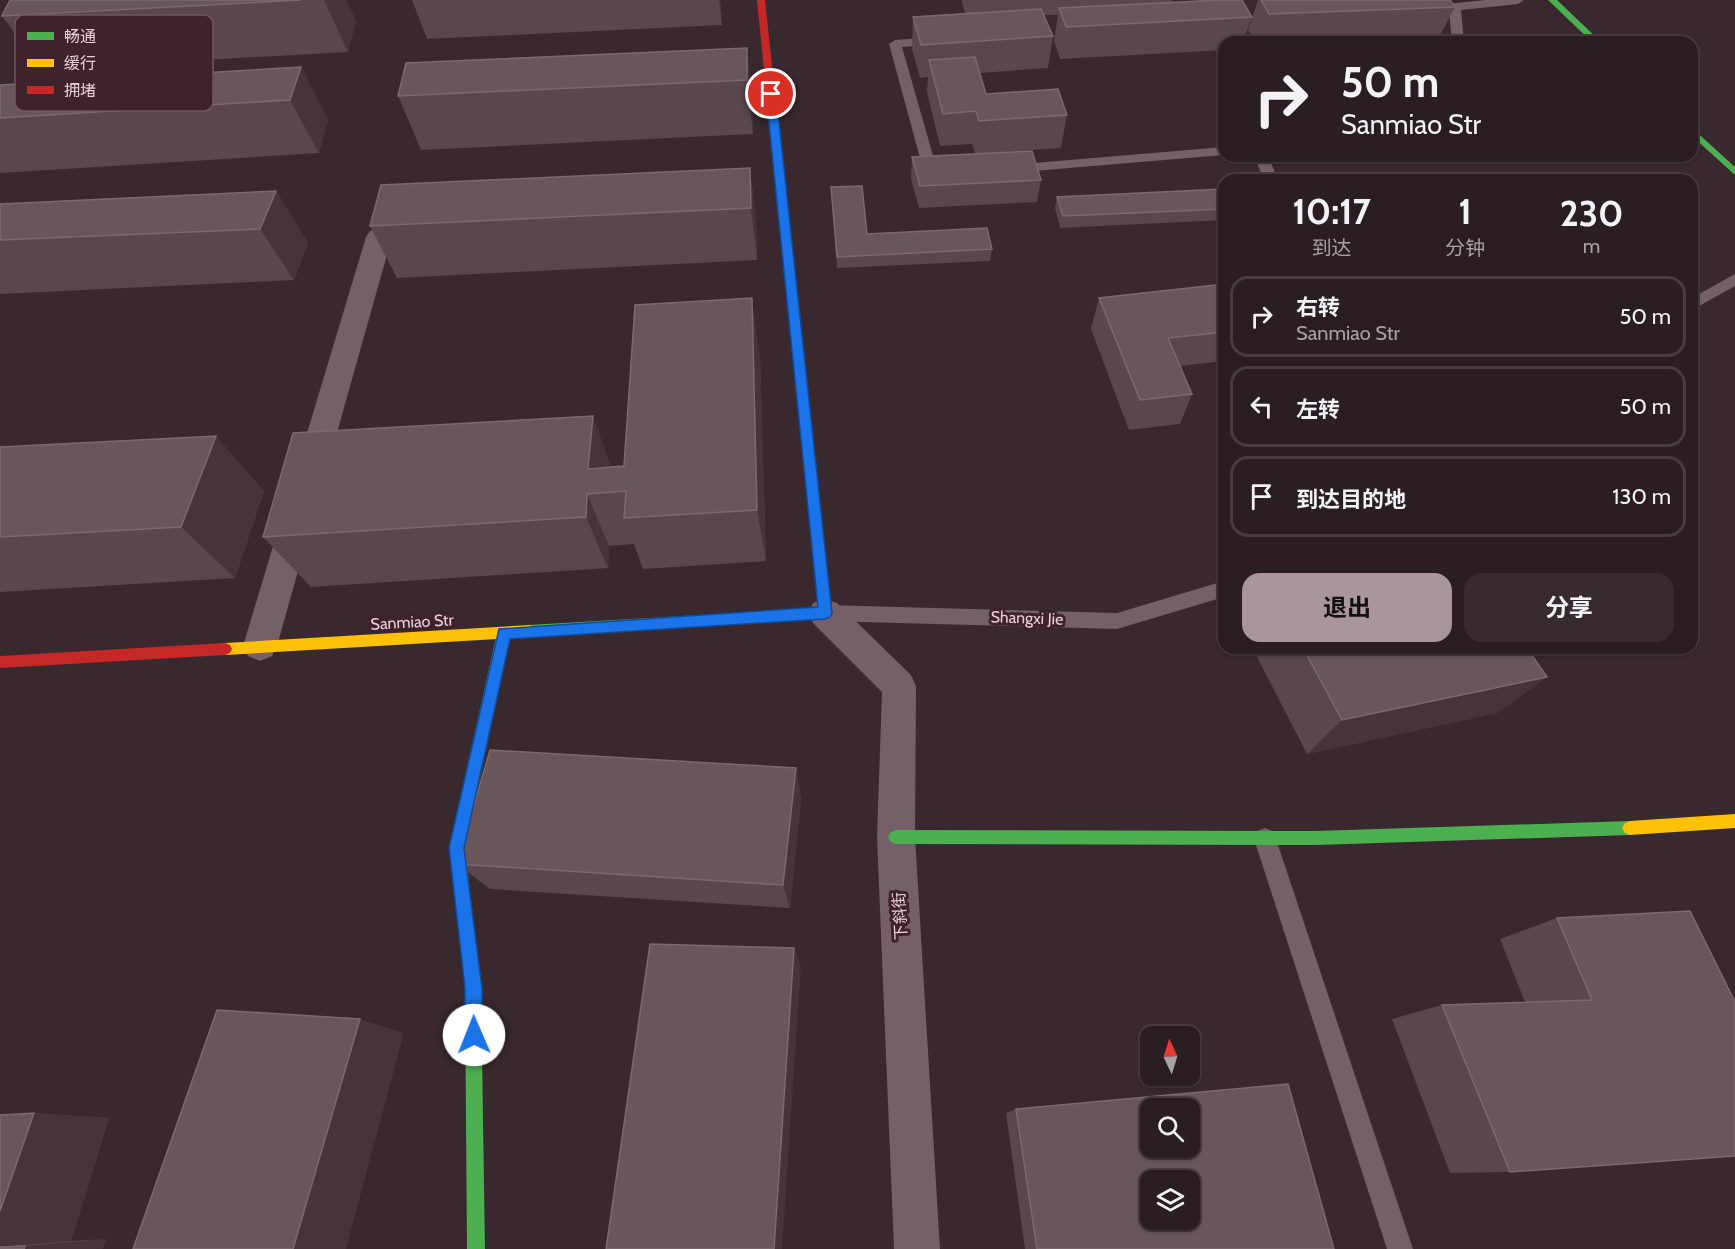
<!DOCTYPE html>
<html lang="zh">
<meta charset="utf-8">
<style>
body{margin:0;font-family:Cabin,"Noto Sans SC",sans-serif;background:#372b2f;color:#f1f3f6;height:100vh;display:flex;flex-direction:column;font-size:22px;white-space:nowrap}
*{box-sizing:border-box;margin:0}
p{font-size:20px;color:#a6a2a5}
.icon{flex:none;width:33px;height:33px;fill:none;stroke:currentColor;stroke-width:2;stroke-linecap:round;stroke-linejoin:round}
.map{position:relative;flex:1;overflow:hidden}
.side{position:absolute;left:1218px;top:174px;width:480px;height:480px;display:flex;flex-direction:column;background:#2b1e22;border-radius:18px;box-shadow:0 2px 4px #0004,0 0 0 2px #473c40}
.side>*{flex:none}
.hud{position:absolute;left:1218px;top:36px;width:480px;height:126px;border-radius:18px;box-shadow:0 2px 4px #0004,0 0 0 2px #473c40;background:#2b1e22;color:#f1f3f6;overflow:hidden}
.needle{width:39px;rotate:356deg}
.fabs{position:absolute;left:1140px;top:1026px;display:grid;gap:12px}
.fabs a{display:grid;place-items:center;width:60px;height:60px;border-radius:12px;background:#2b1e22;box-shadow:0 2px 4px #0004,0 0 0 2px #473c40;font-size:30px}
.pin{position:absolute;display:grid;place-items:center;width:51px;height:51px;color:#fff;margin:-26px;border:3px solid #fff;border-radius:50%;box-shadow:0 2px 6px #0007}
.me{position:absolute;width:66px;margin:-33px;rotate:359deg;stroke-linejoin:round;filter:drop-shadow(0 0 4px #0008)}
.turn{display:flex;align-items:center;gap:21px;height:126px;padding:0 24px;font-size:27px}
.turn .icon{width:78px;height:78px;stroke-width:2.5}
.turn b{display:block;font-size:42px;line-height:51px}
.eta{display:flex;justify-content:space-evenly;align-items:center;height:102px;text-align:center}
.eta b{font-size:36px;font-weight:700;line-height:42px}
.primary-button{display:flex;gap:12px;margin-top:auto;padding:12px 24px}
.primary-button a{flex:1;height:69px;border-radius:18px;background:#a9969c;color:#111;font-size:24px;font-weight:700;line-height:69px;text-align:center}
.primary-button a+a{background:#372b2f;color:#f1f3f6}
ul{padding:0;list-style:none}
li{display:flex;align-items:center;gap:18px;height:81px;margin:0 12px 9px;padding:0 12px;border:3px solid #473c40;border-radius:18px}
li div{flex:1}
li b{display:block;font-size:22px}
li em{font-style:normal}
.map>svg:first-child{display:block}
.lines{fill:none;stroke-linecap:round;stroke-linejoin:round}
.lane{fill:#746066;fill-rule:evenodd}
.street{fill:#746066;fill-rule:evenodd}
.fast{fill:#4caf50;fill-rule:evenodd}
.slow{fill:#ffc107;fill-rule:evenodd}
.jam{fill:#c62828;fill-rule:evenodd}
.wall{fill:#5b464c}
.shaded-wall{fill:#47333a}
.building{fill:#6a555b;stroke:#7e686f;stroke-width:1.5;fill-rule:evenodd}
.route{fill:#1a73e8;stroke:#114b97;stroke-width:1.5}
.labels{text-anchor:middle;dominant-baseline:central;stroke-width:6;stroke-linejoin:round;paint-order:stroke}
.street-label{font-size:16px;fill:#e6d2d7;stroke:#3f222b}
.key{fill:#3f222b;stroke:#71575f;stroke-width:1.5}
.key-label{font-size:16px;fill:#e6d2d7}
</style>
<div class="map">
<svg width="1735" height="1249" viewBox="0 0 1735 1249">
<rect width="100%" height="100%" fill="#39282e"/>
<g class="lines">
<!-- lane -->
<path class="lane" d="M 1485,0 L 1524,0 L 1518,4 L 1461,10 L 1464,42 L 1452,42 L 1449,11 L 1428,14 L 1422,10 L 1428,6 Z
M 937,37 L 941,38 L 943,41 L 941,44 L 902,47 L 936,166 L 946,168 L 948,171 L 941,175 L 925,172 L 923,169 L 889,44 L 895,40 Z
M 1224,147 L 1224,155 L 1010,173 L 1003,169 L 1010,165 Z
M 1254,156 L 1268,156 L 1278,180 L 1264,180 Z
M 1735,274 L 1735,286 L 1692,310 L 1692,298 Z
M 1224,581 L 1224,597 L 1117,629 L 825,621 L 818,619 L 815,613 L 818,607 L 825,605 L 1117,613 Z
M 1265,828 L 1273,831 L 1276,839 L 1413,1249 L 1387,1249 L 1254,839 L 1257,831 Z"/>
<!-- street -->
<path class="street" d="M 379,229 L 388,231 L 392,237 L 277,646 L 272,656 L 260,661 L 248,656 L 243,646 L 366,237 L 370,231 Z
M 825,599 L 837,603 L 911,675 L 916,686 L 915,837 L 940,1249 L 894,1249 L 877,837 L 882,692 L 813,623 L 809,613 L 813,603 Z"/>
<!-- fast -->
<path class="fast" d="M 1548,0 L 1557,0 L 1601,42 L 1592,42 Z
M 1692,128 L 1735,167 L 1735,175 L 1692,136 Z
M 789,267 L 794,271 L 832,613 L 830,617 L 529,637 L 524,635 L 522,631 L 524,627 L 529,625 L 818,608 L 784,271 Z
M 504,627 L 509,629 L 511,633 L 465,848 L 481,988 L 485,1249 L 467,1249 L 465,988 L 449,848 L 497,633 L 499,629 Z
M 1630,821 L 1635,823 L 1638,828 L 1635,833 L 1630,835 L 1316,845 L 896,844 L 891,842 L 888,837 L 891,832 L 896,830 L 1316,831 Z"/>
<!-- slow -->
<path class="slow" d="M 529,625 L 534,627 L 536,631 L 534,635 L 529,637 L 225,655 L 220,653 L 218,649 L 220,645 L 225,643 Z
M 1735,814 L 1735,828 L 1630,835 L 1625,833 L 1622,828 L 1625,823 L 1630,821 Z"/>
<!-- jam -->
<path class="jam" d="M 757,0 L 765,0 L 794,271 L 789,275 L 784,271 Z
M 225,643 L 230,645 L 232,649 L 230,653 L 225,655 L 0,668 L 0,656 Z"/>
</g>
<!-- wall -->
<path class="wall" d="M 10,0 L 346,0 L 356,21 L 348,52 L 42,69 L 2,16 Z
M 412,0 L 720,0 L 722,25 L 427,39 Z
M 962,0 L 1173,0 L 1172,3 L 1252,17 L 1243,42 L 1224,42 L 1224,50 L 1060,59 L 1054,41 L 1058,15 L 1044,15 L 1053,36 L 1048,68 L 980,73 L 986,94 L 1067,115 L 1061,148 L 987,153 L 1041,180 L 1037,202 L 919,208 L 911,179 L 912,157 L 975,154 L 972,144 L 940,146 L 927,92 L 928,77 L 920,78 L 912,49 L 913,17 L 965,13 L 962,3 Z
M 1258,0 L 1450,0 L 1455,7 L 1438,39 L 1368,42 L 1256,42 L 1248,30 Z
M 747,48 L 753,101 L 753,134 L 421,150 L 398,96 Z
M 301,67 L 328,120 L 319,153 L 0,173 L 0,85 Z
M 750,168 L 756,221 L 757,260 L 397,278 L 370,226 Z
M 831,187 L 867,234 L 992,249 L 990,261 L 837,268 Z
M 276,191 L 308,243 L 294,280 L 0,294 L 0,204 Z
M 1224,191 L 1224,220 L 1060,228 L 1055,208 L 1057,197 Z
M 1224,284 L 1224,361 L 1180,366 L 1192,394 L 1180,424 L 1129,430 L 1091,329 L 1099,298 Z
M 760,357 L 766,561 L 643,569 L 634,544 L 609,546 L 608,568 L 311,587 L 263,537 L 624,466 Z
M 0,447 L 264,491 L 235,578 L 0,592 Z
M 1256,648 L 1527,648 L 1547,677 L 1497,713 L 1307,754 L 1254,651 Z
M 796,768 L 801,799 L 790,908 L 490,889 L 457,864 Z
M 1690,911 L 1510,1172 L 1450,1173 L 1392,1019 L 1442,1005 L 1525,1002 L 1500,939 L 1557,918 Z
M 1016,1109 L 1334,1249 L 1025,1249 L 1006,1113 Z
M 34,1113 L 109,1118 L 71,1241 L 106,1239 L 0,1249 L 0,1115 Z"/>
<!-- shaded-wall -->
<path class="shaded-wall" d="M 324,0 L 346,0 L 356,21 L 348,52 Z
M 719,0 L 720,0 L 722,25 Z
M 747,48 L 753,101 L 753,134 L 747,80 Z
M 301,67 L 328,120 L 319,153 L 290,100 Z
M 750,168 L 756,221 L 757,260 L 751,208 Z
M 276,191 L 308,243 L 294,280 L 260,229 Z
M 752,298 L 760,357 L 766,561 L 757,510 Z
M 593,416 L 613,472 L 588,469 Z
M 216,436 L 264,491 L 235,578 L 181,527 Z
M 587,494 L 609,546 L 608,568 L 586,517 Z
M 1547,677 L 1497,713 L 1307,754 L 1342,720 Z
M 796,768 L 801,799 L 790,908 L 783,885 Z
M 794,948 L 801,967 L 782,1249 L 774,1249 Z
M 360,1019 L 404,1033 L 346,1249 L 293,1249 Z
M 34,1113 L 109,1118 L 71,1241 L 0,1247 L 0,1211 Z
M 106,1239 L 103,1249 L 24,1249 L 25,1246 Z"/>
<!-- building -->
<path class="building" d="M 10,0 L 301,0 L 2,16 Z
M 1220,0 L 1242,0 L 1252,17 L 1066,27 L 1059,8 Z
M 1261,0 L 1450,0 L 1455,7 L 1269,14 Z
M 1041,9 L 1053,36 L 921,45 L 913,17 Z
M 747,48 L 747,80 L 398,96 L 406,63 Z
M 975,57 L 986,94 L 1058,89 L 1067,115 L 979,121 L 976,111 L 943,114 L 929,60 Z
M 301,67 L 290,100 L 0,118 L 0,85 Z
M 1032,151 L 1041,180 L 920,186 L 912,157 Z
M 750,168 L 751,208 L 370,226 L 381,185 Z
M 862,186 L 867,234 L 987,228 L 992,249 L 837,257 L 831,187 Z
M 1223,189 L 1224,191 L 1224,209 L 1063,216 L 1057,197 Z
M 276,191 L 260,229 L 0,240 L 0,204 Z
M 1224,284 L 1224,332 L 1168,338 L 1192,394 L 1140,400 L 1099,298 Z
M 752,298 L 757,510 L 624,518 L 626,491 L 587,494 L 586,517 L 263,537 L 293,433 L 593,416 L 588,469 L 624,466 L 635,305 Z
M 216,436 L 181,527 L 0,537 L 0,447 Z
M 1303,648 L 1527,648 L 1547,677 L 1342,720 Z
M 490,750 L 796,768 L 783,885 L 457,864 Z
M 1690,911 L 1735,1002 L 1735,1156 L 1510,1172 L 1442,1005 L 1592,1000 L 1557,918 Z
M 650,944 L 794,948 L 774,1249 L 606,1249 Z
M 217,1010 L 360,1019 L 293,1249 L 133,1249 Z
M 1288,1084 L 1334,1249 L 1037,1249 L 1016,1109 ZM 1150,1108 L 1190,1108 L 1190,1148 L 1150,1148 ZM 1150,1180 L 1190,1180 L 1190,1220 L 1150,1220 Z
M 34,1113 L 0,1211 L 0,1115 Z
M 25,1246 L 24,1249 L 0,1249 L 0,1247 Z"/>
<!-- route -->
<path class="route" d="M 771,91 L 776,94 L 832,613 L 830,617 L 825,619 L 510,639 L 464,848 L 482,988 L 482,1035 L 480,1041 L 474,1044 L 468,1041 L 465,1035 L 465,988 L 449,848 L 499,629 L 818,607 L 766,94 Z"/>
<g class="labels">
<!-- street labels -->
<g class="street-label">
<text transform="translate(1027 618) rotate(2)">Shangxi Jie</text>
<text transform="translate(412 622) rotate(-3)">Sanmiao Str</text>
<text transform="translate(900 916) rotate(-93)">下斜街</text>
</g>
</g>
<!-- legend -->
<rect x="15" y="15" width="198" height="96" rx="9" class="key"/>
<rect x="27" y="32" width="27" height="8" fill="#4caf50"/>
<rect x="27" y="59" width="27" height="8" fill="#ffc107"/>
<rect x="27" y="86" width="27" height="8" fill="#c62828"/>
<g class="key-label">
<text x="64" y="42">畅通</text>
<text x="64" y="69">缓行</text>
<text x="64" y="96">拥堵</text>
</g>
</svg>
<div class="fabs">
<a><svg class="needle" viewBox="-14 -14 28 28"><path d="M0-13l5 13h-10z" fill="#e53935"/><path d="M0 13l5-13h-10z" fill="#a6a2a5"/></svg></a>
<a><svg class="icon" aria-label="search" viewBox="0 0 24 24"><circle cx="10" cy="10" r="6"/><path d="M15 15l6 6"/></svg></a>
<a><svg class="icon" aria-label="layers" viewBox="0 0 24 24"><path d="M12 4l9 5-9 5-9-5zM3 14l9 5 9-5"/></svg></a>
</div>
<div class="pin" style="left:771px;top:94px;background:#d93025"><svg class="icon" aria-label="arrive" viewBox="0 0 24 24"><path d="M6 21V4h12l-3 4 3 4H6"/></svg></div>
<svg class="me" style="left:474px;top:1035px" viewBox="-20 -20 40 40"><circle r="19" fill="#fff"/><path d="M0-13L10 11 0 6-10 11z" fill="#1a73e8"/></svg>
<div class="hud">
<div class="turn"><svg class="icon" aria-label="right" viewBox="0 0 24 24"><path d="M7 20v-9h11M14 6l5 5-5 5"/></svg><div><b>50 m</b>Sanmiao Str</div></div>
</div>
<section class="side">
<div class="eta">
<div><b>10:17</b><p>到达</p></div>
<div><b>1</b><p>分钟</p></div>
<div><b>230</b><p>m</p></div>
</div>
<ul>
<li><svg class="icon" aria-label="right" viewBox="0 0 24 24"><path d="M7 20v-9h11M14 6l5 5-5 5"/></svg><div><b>右转</b><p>Sanmiao Str</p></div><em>50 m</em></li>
<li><svg class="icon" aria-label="left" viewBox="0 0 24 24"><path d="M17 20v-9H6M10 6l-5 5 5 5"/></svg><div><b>左转</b></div><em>50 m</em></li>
<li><svg class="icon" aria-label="arrive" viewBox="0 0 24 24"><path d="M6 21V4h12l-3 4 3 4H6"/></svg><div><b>到达目的地</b></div><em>130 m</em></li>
</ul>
<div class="primary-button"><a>退出</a><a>分享</a></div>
</section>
</div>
